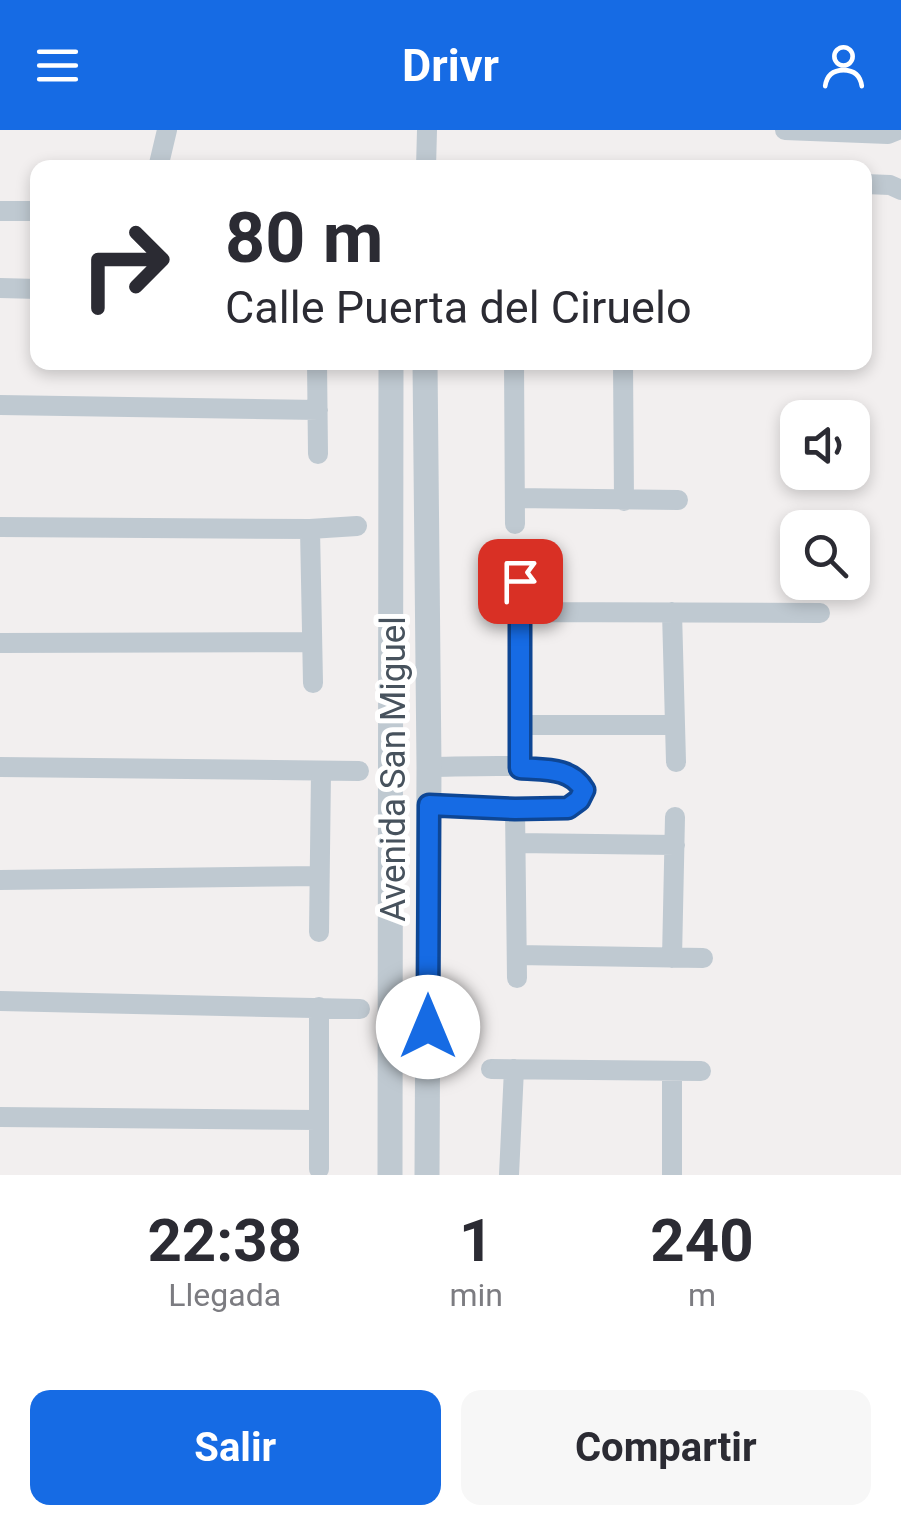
<!DOCTYPE html>
<html lang="es">
<style>
body{margin:0;font-family:Roboto,sans-serif;background:#f7f7f7;color:#2b2b33;height:100vh;display:flex;flex-direction:column;font-size:38px;white-space:nowrap}
*{box-sizing:border-box;margin:0}
p{font-size:32px;color:#7c7c81}
.icon{flex:none;width:55px;height:55px;fill:none;stroke:currentColor;stroke-width:2;stroke-linecap:round;stroke-linejoin:round}
.map{position:relative;height:1045px;overflow:hidden}
.details{display:flex;flex-direction:column;background:#fff;flex:1}
.details>*{flex:none}
.top-card{position:absolute;left:30px;top:30px;width:842px;height:210px;border-radius:20px;box-shadow:0 5px 15px #0003;background:#fff;color:#2b2b33;overflow:hidden}
.fabs{position:absolute;left:780px;top:270px;display:grid;gap:20px}
.fabs a{display:grid;place-items:center;width:90px;height:90px;border-radius:20px;background:#fff;box-shadow:0 5px 15px #0003;font-size:50px}
.pin{position:absolute;display:grid;place-items:center;width:85px;height:85px;color:#fff;margin:-42px;border-radius:20px;box-shadow:0 5px 15px #0006}
.me{position:absolute;width:110px;margin:-55px;rotate:0deg;stroke-linejoin:round;filter:drop-shadow(0 0 8px #0008)}
.turn{display:flex;align-items:center;gap:35px;height:210px;padding:0 30px;font-size:45px}
.turn .icon{width:130px;height:130px;stroke-width:2.5}
.turn b{display:block;font-size:70px;line-height:85px}
.eta{display:flex;justify-content:space-evenly;align-items:center;height:170px;text-align:center}
.eta b{font-size:60px;font-weight:700;line-height:70px}
.cta{display:flex;gap:20px;margin-top:auto;padding:20px 30px}
.cta a{flex:1;height:115px;border-radius:20px;background:#166be4;color:#fff;font-size:40px;font-weight:700;line-height:115px;text-align:center}
.cta a+a{background:#f7f7f7;color:#2b2b33}
header{display:flex;justify-content:space-between;align-items:center;height:130px;padding:0 30px;background:#166be4;color:#fff;font-size:45px;font-weight:700}
.map>svg:first-child{display:block}
.lines{fill:none;stroke-linecap:round;stroke-linejoin:round}
.minor{stroke:#bfc9d1;stroke-width:20}
.tertiary{stroke:#bfc9d1;stroke-width:25}
.route-casing{stroke:#0e4694;stroke-width:25}
.route{stroke:#166be4;stroke-width:18}
.labels{text-anchor:middle;dominant-baseline:central;stroke-width:10;stroke-linejoin:round;paint-order:stroke}
.street-label{font-size:35px;fill:#47525d;stroke:#fff}
</style>
<header><svg class="icon" aria-label="menu" viewBox="0 0 24 24"><path d="M4 6h16M4 12h16M4 18h16"/></svg>Drivr<svg class="icon" aria-label="person" viewBox="0 0 24 24"><circle cx="12" cy="8" r="4"/><path d="M4 21q1-7 8-7t8 7"/></svg></header>
<div class="map">
<svg width="901" height="1045" viewBox="0 0 901 1045">
<rect width="100%" height="100%" fill="#f2efef"/>
<g class="lines">
<!-- minor -->
<path class="minor" d="M 785,0 L 888,4 L 898,0
M 158,38 L 167,0
M 426,38 L 427,0
M 865,54 L 890,55 L 901,60
M 0,81 L 38,81
M 0,158 L 38,159
M 317,232 L 318,324
M 514,232 L 515,394
M 623,232 L 624,371
M 0,275 L 318,280
M 515,368 L 678,370
M 0,397 L 310,399 L 357,396
M 310,399 L 313,553
M 519,451 L 520,638
M 520,482 L 820,483
M 672,482 L 676,632
M 0,513 L 312,512
M 522,595 L 675,595
M 0,637 L 359,641
M 429,637 C 463,637 538,632 567,643 C 575,645 580,653 584,660 L 579,670 L 567,678 L 429,675
M 515,679 L 517,848
M 517,713 L 675,715
M 0,750 L 318,746
M 319,802 L 321,642
M 517,825 L 703,828
M 672,828 L 675,687
M 0,871 L 360,879
M 319,877 L 319,1039
M 491,939 L 701,941
M 672,941 L 672,1045
M 0,987 L 318,990
M 509,1045 L 514,939"/>
<!-- tertiary -->
<path class="tertiary" d="M 425,232 L 429,637 L 427,1045
M 390,1045 L 391,232"/>
</g>
<g class="lines">
<!-- route casing -->
<g class="route-casing">
<path id="route" d="M 428,897 L 429,675 L 515,679 L 568,678 L 579,670 L 584,660 C 571,637 544,640 520,638 L 520,451"/>
</g>
<!-- route -->
<use href="#route" class="route"/>
</g>
<g class="labels">
<!-- street labels -->
<g class="street-label">
<text transform="translate(393 639) rotate(-90)">Avenida San Miguel</text>
</g>
</g>
</svg>
<div class="fabs">
<a><svg class="icon" aria-label="sound" viewBox="0 0 24 24"><path d="M4 9h4l5-4v14l-5-4H4zM17 9q2 3 0 6"/></svg></a>
<a><svg class="icon" aria-label="search" viewBox="0 0 24 24"><circle cx="10" cy="10" r="6"/><path d="M15 15l6 6"/></svg></a>
</div>
<div class="pin" style="left:520px;top:451px;background:#d93025"><svg class="icon" aria-label="arrive" viewBox="0 0 24 24"><path d="M6 21V4h12l-3 4 3 4H6"/></svg></div>
<svg class="me" style="left:428px;top:897px" viewBox="-20 -20 40 40"><circle r="19" fill="#fff"/><path d="M0-13L10 11 0 6-10 11z" fill="#166be4"/></svg>
<div class="top-card">
<div class="turn"><svg class="icon" aria-label="right" viewBox="0 0 24 24"><path d="M7 20v-9h11M14 6l5 5-5 5"/></svg><div><b>80 m</b>Calle Puerta del Ciruelo</div></div>
</div>
</div>
<section class="details">
<div class="eta">
<div><b>22:38</b><p>Llegada</p></div>
<div><b>1</b><p>min</p></div>
<div><b>240</b><p>m</p></div>
</div>
<div class="cta"><a>Salir</a><a>Compartir</a></div>
</section>
